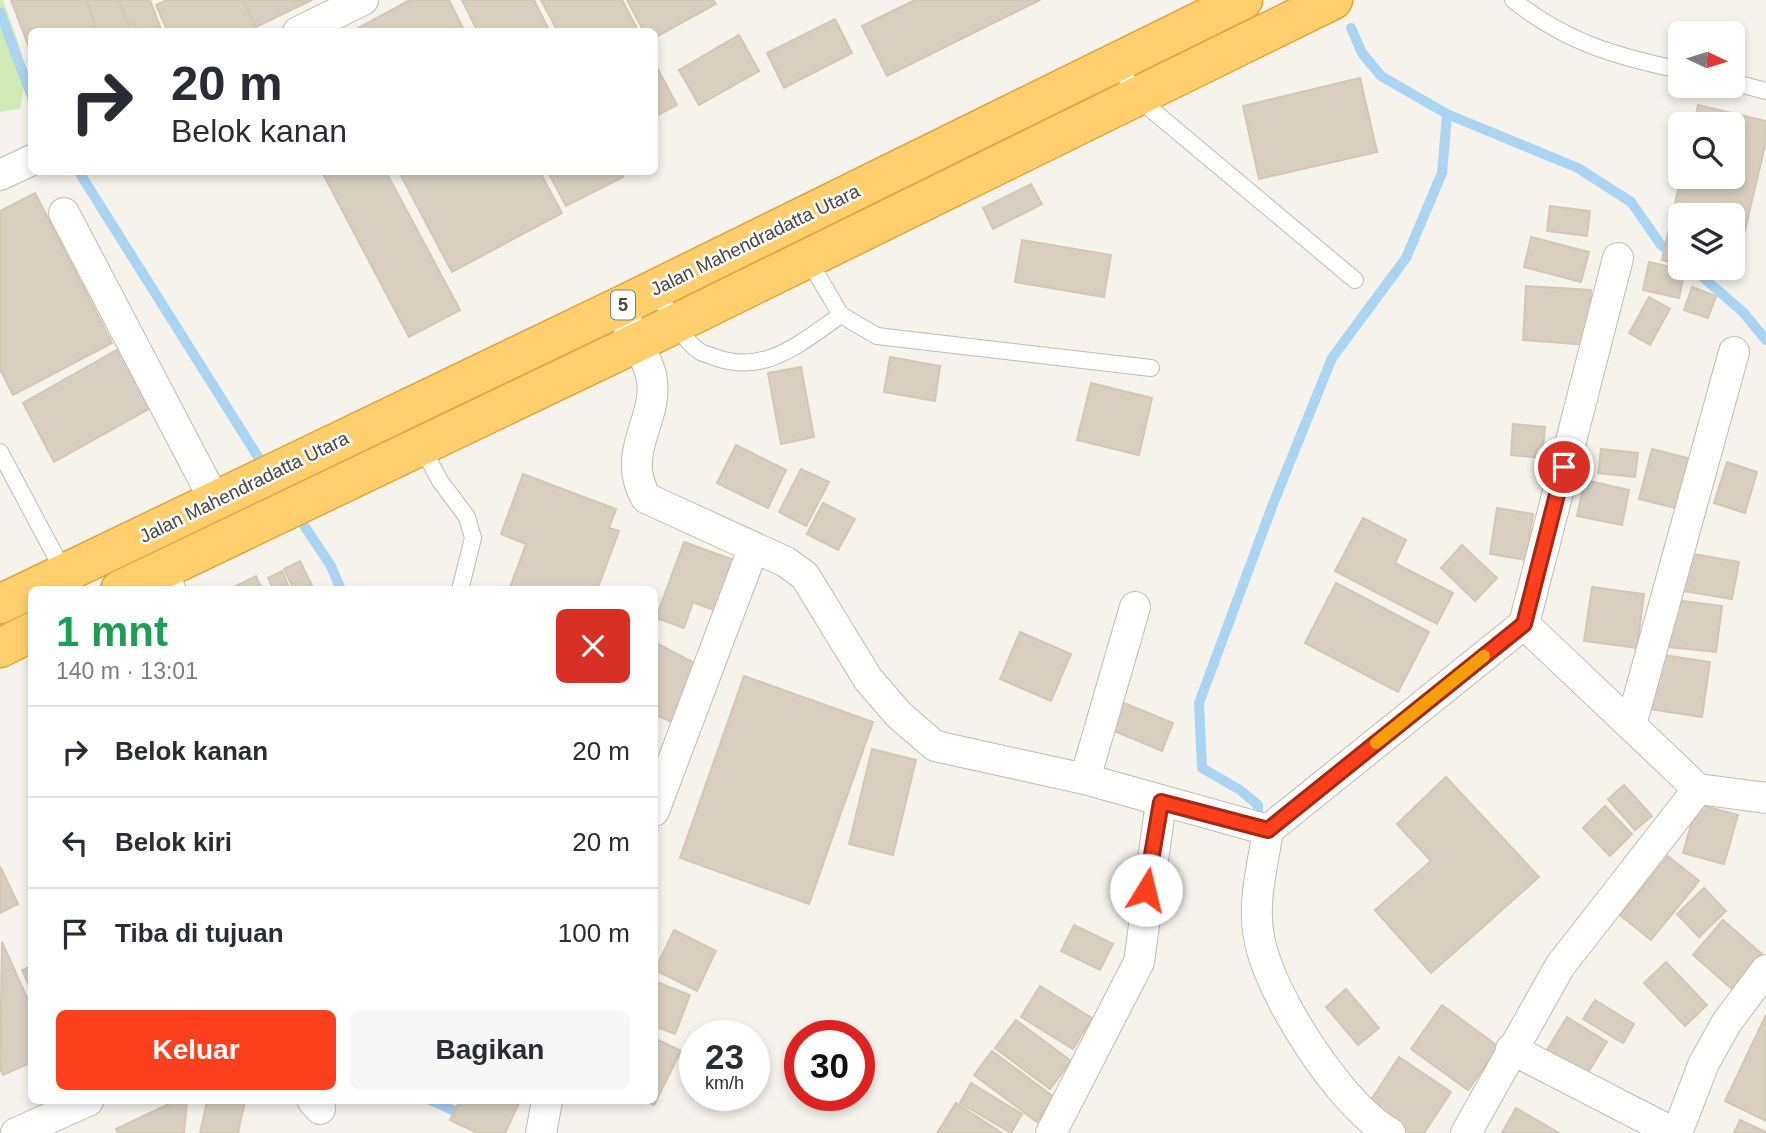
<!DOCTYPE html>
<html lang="id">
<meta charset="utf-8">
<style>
body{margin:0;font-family:Helvetica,sans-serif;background:#f7f7f7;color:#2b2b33;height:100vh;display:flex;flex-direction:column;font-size:26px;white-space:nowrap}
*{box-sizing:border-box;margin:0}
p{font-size:23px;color:#7c7c81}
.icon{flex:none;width:38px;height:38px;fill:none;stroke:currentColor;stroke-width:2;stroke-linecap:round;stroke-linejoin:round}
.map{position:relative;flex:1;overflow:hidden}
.panel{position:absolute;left:28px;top:586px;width:630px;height:518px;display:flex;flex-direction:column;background:#fff;border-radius:10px;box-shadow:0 4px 10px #0003}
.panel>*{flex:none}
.guide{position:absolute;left:28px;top:28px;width:630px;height:147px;border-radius:10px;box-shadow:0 4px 10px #0003;background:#fff;color:#2b2b33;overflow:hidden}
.needle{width:46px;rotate:94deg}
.tools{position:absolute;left:1668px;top:21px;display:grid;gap:14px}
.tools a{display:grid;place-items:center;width:77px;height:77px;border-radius:10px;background:#fff;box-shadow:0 4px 10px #0003;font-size:35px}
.speed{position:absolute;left:679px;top:1020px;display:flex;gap:14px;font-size:35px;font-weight:700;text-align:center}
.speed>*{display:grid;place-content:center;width:91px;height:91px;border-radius:50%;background:#fff;box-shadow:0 4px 10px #0003;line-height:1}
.speed small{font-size:18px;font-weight:400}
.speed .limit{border:10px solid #d22;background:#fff;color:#111}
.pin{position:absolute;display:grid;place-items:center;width:60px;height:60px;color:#fff;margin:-30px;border:4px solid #fff;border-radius:50%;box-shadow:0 2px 7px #0007}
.me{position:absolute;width:77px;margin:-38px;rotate:9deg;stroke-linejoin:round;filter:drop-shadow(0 0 5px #0008)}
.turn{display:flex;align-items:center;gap:24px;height:147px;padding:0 28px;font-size:32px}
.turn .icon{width:91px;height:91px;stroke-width:2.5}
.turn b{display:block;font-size:49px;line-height:60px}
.round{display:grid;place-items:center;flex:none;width:74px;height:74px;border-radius:10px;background:#f7f7f7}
.overview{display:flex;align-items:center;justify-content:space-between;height:119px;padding:0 28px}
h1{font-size:42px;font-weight:800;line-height:52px;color:#1e9e55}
.button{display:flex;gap:14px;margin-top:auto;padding:14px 28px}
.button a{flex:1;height:80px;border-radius:10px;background:#fc3f1d;color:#fff;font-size:28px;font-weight:800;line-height:80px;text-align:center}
.button a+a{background:#f7f7f7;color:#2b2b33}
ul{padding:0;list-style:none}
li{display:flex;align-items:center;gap:21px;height:91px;padding:0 28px;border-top:2px solid #e1e1e2}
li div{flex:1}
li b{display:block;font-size:26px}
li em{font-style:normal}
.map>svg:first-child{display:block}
.green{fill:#d2eab5}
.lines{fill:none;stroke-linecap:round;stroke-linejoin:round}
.stream{stroke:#a9d4f2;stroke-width:10}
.building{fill:#d8cfc1;stroke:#d3c7b4;stroke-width:2}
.lane-casing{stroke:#c2bbae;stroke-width:18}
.street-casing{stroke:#c2bbae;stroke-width:32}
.highway-casing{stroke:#e0a43c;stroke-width:41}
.lane{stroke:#fff;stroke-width:16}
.street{stroke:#fff;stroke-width:30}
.highway{stroke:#ffcf6e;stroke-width:38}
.route-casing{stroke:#a42913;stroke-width:18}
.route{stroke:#fc3f1d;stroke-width:12}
.slow{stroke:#f59e0b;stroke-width:12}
.labels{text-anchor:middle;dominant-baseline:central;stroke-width:5;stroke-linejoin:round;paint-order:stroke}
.shield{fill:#fff;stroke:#817c74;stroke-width:2}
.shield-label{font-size:18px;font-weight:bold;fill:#4b4439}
.street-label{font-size:19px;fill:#4b4439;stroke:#fff}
</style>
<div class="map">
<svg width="1766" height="1133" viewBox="0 0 1766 1133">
<rect width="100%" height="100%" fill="#f6f3ec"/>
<!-- green -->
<path class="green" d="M 0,0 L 3,0 C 18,45 31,61 20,109 L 0,112 Z"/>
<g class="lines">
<!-- stream -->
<path class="stream" d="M 0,12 L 32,97
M 1351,28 L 1362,53 L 1381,76 L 1447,114 L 1578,168 L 1631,202 L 1661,245 L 1680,257
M 79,172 L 265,468
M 1692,268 L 1743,312 L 1766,340
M 297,515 L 331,566 L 341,590
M 1257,823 L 1258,805 L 1240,790 L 1202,768 L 1199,703 L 1273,504 L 1332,358 L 1406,258 L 1442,173 L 1447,114
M 432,1101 L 466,1116"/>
</g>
<!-- building -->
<path class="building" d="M 11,0 L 86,0 L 98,32 L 32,32 L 32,55 Z
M 86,0 L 119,0 L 131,32 L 98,32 Z
M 119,0 L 150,0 L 162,32 L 131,32 Z
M 167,0 L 243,0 L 256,27 L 246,32 L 168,32 L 156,5 Z
M 243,0 L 312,0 L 256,27 Z
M 410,0 L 449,0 L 465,32 L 351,32 Z
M 462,0 L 534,0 L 550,32 L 478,32 Z
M 541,0 L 622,0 L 639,32 L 558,32 Z
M 627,0 L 713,0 L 716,4 L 654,38 L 654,32 L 644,32 Z
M 915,0 L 1040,0 L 887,76 L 862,26 Z
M 835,19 L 852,53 L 784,88 L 767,53 Z
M 739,35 L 759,71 L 699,105 L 679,70 Z
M 654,62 L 677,105 L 654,117 Z
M 1360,78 L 1377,152 L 1259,179 L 1243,106 Z
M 1698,105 L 1766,121 L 1766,141 L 1734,277 L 1694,268 L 1732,268 L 1732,215 L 1680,215 L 1680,265 L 1662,260 L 1681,177 L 1732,177 L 1732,124 L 1694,124 Z
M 322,172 L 386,172 L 460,310 L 409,337 Z
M 399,172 L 540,172 L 562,213 L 452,272 Z
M 548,172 L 621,172 L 623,177 L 566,206 Z
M 1031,184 L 1042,204 L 993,229 L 983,208 Z
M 35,193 L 112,343 L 13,395 L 0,369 L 0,211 Z
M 1550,206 L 1590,211 L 1587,236 L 1547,231 Z
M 1531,237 L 1589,252 L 1581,282 L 1524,267 Z
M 1022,240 L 1111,255 L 1104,297 L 1015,282 Z
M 1649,262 L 1685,270 L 1679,298 L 1643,290 Z
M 1526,286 L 1591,290 L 1587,345 L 1523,340 Z
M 1692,287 L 1716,296 L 1708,318 L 1684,310 Z
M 1649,297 L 1670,309 L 1650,345 L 1629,333 Z
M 122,347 L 154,406 L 54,462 L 23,403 Z
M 890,357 L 940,366 L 935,401 L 884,392 Z
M 801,367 L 814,437 L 781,444 L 768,373 Z
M 1091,383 L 1152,398 L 1139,455 L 1077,440 Z
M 1513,424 L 1545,427 L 1542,458 L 1511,455 Z
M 736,445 L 786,470 L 768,508 L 717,483 Z
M 1601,449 L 1638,453 L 1635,477 L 1598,473 Z
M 1652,449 L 1691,459 L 1679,509 L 1639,499 Z
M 1727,462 L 1757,472 L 1745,513 L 1714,503 Z
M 801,469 L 829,482 L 806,526 L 779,512 Z
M 523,474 L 616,509 L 609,528 L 619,531 L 597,590 L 509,590 L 526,544 L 501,534 Z
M 1585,480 L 1629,490 L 1622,525 L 1577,516 Z
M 823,503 L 855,519 L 838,550 L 807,534 Z
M 1497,508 L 1533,514 L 1526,560 L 1490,554 Z
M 1363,518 L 1406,540 L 1395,563 L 1453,593 L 1437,624 L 1335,571 Z
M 684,542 L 734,560 L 716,611 L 693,602 L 684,628 L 656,618 Z
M 1462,545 L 1497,578 L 1475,601 L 1441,568 Z
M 1688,553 L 1739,562 L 1732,599 L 1683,591 Z
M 300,561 L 314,590 L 294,590 L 284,569 Z
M 282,571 L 290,590 L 274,590 L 268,578 Z
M 256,576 L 262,590 L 228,590 Z
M 1336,583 L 1429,632 L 1398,692 L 1305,643 Z
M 1592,587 L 1644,594 L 1637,648 L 1584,641 Z
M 1675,600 L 1722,606 L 1716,652 L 1669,647 Z
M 1020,632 L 1071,654 L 1051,701 L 1000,679 Z
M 654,642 L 700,666 L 671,722 L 654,714 Z
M 1657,654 L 1710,662 L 1702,717 L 1649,709 Z
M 744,676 L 873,722 L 809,904 L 680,858 Z
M 1119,701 L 1173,723 L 1162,751 L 1107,728 Z
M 872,749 L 916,760 L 893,855 L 849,844 Z
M 1446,777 L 1539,877 L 1431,973 L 1375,910 L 1431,861 L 1397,824 Z
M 1624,785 L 1652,816 L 1635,830 L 1608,799 Z
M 1697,804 L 1738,815 L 1724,864 L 1683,853 Z
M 1605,806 L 1632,834 L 1610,856 L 1583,828 Z
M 1668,856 L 1699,881 L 1651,940 L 1620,915 Z
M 0,866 L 18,904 L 0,913 Z
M 1704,888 L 1726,911 L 1699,937 L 1677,914 Z
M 1723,920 L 1762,954 L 1732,989 L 1693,955 Z
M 1074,925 L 1113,944 L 1100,970 L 1061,951 Z
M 674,930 L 716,951 L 697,991 L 655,970 Z
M 2,942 L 32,1009 L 32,1062 L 3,1075 L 0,1069 Z
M 1666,962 L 1707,1005 L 1685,1026 L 1644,983 Z
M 32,966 L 32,992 L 22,970 Z
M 654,981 L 690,995 L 675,1034 L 654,1026 Z
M 1040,986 L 1092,1018 L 1073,1049 L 1021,1017 Z
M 1346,989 L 1379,1028 L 1358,1045 L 1326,1007 Z
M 1595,1000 L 1634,1024 L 1623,1043 L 1583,1019 Z
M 1442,1005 L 1499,1047 L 1468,1090 L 1411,1049 Z
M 1766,1015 L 1766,1121 L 1725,1101 Z
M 1567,1017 L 1607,1042 L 1584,1079 L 1544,1055 Z
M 1016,1020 L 1071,1061 L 1050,1089 L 995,1048 Z
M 654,1038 L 681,1051 L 654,1105 L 646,1101 L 654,1101 Z
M 992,1051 L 1054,1097 L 1037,1122 L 974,1075 Z
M 1399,1057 L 1451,1092 L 1424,1133 L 1397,1133 L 1364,1111 Z
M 971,1083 L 1022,1114 L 1011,1133 L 960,1103 Z
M 175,1101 L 187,1102 L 184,1133 L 118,1133 L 116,1129 Z
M 207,1101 L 245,1101 L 238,1133 L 200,1133 Z
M 460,1101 L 515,1101 L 519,1103 L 505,1133 L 477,1133 L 450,1120 Z
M 956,1103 L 1002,1133 L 937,1133 Z
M 1516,1108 L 1559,1133 L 1502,1133 Z
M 1740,1120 L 1766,1132 L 1766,1133 L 1734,1133 Z"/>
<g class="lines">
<!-- lane casing -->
<g class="lane-casing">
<path id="lane" d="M 1513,0 C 1566,42 1614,56 1680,70
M 1118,60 L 1134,95 L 1355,280
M 1732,82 L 1766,91
M 806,256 L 841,315 L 877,336 L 1151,368
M 656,289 C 667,309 680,337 699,351 C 703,354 710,355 714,357 C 765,376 800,343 841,315
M 421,445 L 440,481 L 467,517 L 473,538 L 460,590
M 0,452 L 64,572
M 169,567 L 178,590"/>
</g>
<!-- street casing -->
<g class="street-casing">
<path id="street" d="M 298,32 L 363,0
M 0,175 L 32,160
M 64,213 L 215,501
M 628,325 C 635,340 647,358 651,375 C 661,419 619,450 646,498 L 786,562 L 805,576 L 868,679 L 899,715 L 935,746 L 1085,779 L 1268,830
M 1524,624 L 1698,789 L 1766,798
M 1631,725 L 1734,352
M 1085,779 L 1135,607
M 654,811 L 753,549
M 1511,1049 L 1674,1133
M 313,1101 L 320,1109
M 16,1133 L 88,1101
M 541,1133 L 547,1101
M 1051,1133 L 1139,962 L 1161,802
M 1390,1133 C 1341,1106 1268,993 1259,937 C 1252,902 1263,865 1268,830 L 1524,624 L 1618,258
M 1466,1133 L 1560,966 L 1698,789
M 1677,1133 L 1704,1063 L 1727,1022 L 1766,970"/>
</g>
<!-- highway casing -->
<g class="highway-casing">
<path id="highway" d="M 120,590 L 636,343 L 1333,0
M 0,604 L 619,307 L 1243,0
M 0,648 L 32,632"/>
</g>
<!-- lane -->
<use href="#lane" class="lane"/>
<!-- street -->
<use href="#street" class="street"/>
<!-- highway -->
<use href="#highway" class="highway"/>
</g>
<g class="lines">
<!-- route casing -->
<g class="route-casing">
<path id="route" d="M 1146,890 L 1161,802 L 1268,830 L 1524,624 L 1564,467"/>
</g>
<!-- route -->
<use href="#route" class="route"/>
<!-- slow -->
<path class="slow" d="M 1376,743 L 1484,656"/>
</g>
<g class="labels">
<!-- shield labels -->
<rect class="shield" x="611" y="290.5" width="24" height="29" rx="5"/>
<g class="shield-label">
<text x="623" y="305">5</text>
</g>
<!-- street labels -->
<g class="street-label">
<text transform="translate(755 240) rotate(-26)">Jalan Mahendradatta Utara</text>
<text transform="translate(244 487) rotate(-26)">Jalan Mahendradatta Utara</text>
</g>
</g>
</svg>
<div class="tools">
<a><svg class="needle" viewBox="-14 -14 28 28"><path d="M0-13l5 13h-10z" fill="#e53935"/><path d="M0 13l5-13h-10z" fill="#7c7c81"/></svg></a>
<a><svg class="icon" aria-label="search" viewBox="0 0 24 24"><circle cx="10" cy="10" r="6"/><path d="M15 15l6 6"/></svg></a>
<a><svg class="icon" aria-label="layers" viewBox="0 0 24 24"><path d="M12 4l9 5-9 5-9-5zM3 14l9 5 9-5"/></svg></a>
</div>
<div class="speed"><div>23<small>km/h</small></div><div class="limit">30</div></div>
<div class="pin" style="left:1564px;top:467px;background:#d93025"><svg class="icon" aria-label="arrive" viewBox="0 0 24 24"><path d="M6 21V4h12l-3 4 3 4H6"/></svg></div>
<svg class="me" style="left:1146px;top:890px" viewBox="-20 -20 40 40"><circle r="19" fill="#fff"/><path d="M0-13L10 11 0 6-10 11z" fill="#fc3f1d"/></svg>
<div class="guide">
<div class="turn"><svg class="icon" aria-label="right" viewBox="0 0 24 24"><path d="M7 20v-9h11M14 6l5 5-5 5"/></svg><div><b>20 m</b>Belok kanan</div></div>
</div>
<section class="panel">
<div class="overview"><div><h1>1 mnt</h1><p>140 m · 13:01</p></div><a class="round" style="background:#d93025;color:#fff"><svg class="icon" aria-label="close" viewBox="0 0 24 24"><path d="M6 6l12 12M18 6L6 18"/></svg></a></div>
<ul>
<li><svg class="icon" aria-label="right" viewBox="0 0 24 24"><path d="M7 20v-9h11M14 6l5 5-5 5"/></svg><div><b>Belok kanan</b></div><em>20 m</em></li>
<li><svg class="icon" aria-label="left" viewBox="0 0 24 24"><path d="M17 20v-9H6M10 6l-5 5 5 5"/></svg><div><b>Belok kiri</b></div><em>20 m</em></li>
<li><svg class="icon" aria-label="arrive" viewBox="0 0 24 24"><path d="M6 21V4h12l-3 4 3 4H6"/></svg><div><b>Tiba di tujuan</b></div><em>100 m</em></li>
</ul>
<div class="button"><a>Keluar</a><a>Bagikan</a></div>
</section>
</div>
